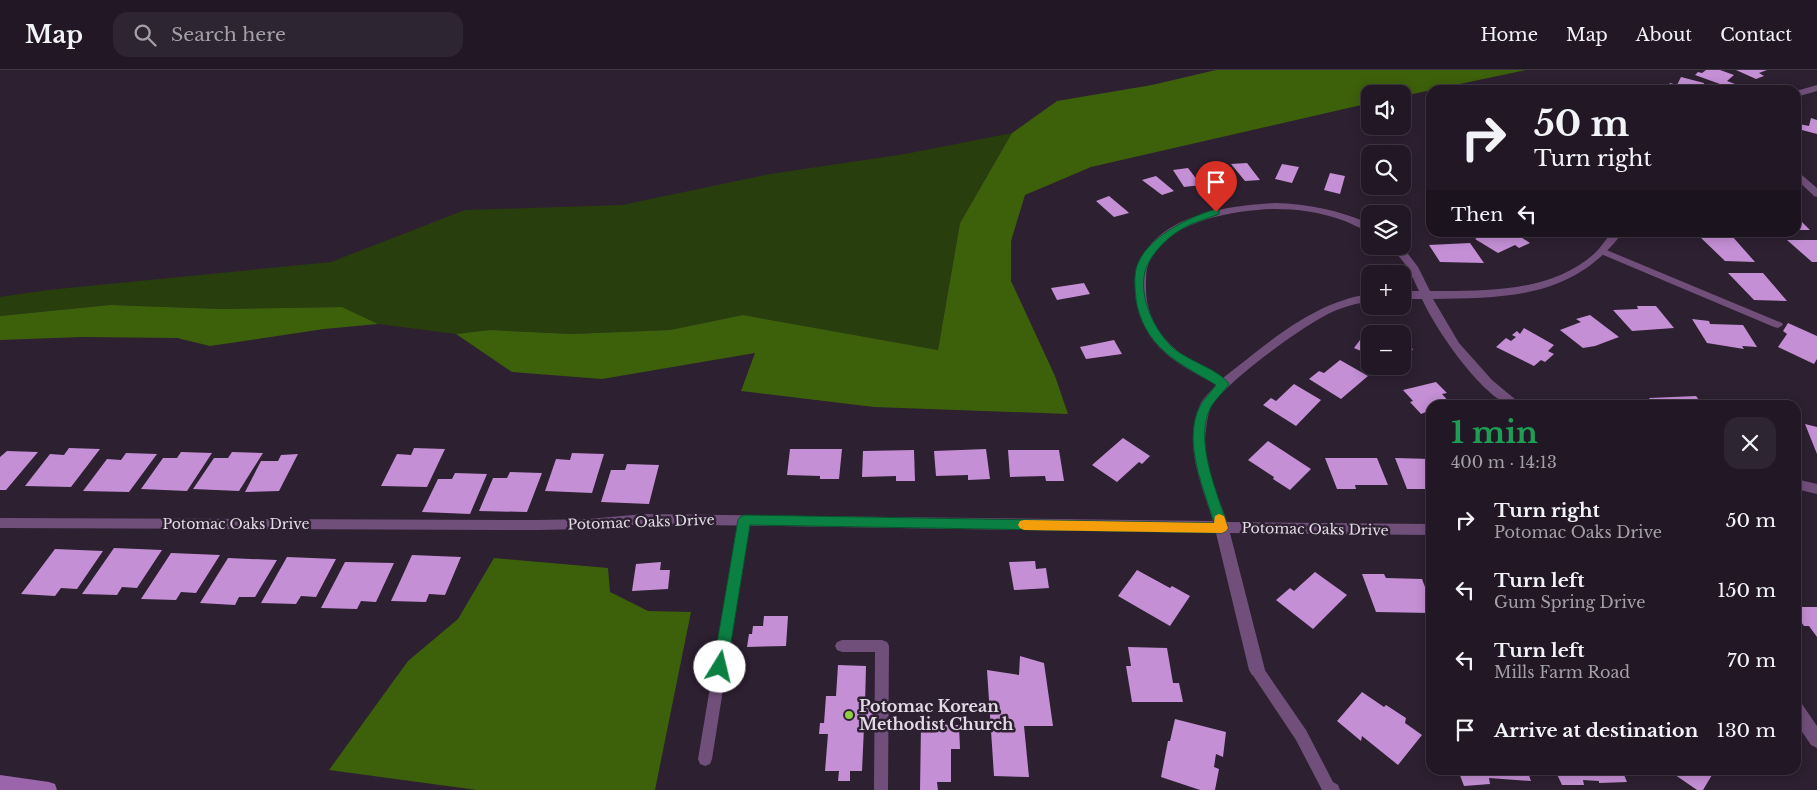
<!DOCTYPE html>
<meta charset="utf-8">
<style>
body{margin:0;font-family:"Libre Baskerville",serif;background:#2e2532;color:#f1f3f6;height:100vh;display:flex;flex-direction:column;font-size:19px;white-space:nowrap}
*{box-sizing:border-box;margin:0}
p{font-size:16px;color:#a2a0a7}
.icon{flex:none;width:28px;height:28px;fill:none;stroke:currentColor;stroke-width:2;stroke-linecap:round;stroke-linejoin:round}
.map{position:relative;flex:1;overflow:hidden}
.panel{position:absolute;left:1426px;top:330px;width:375px;height:375px;display:flex;flex-direction:column;background:#221825;border-radius:15px;box-shadow:0 2px 12px #0003,0 0 0 1px #3f3742}
.panel>*{flex:none}
.guide{position:absolute;left:1426px;top:15px;width:375px;height:152px;border-radius:15px;box-shadow:0 2px 12px #0003,0 0 0 1px #3f3742;background:#221825;color:#f1f3f6;overflow:hidden}
.fabs{position:absolute;left:1361px;top:15px;display:grid;gap:10px}
.fabs a{display:grid;place-items:center;width:50px;height:50px;border-radius:10px;background:#221825;box-shadow:0 2px 12px #0003,0 0 0 1px #3f3742;font-size:25px}
.pin{position:absolute;display:grid;place-items:center;width:42px;height:42px;color:#fff;margin:-51px -21px;border-radius:50% 50% 50% 0;rotate:-45deg;box-shadow:0 0 5px #0007}
.pin .icon{rotate:45deg}
.me{position:absolute;width:55px;margin:-28px;rotate:9deg;stroke-linejoin:round;filter:drop-shadow(0 0 4px #0008)}
.turn{display:flex;align-items:center;gap:18px;height:105px;padding:0 25px;font-size:22px}
.turn .icon{width:65px;height:65px;stroke-width:2.5}
.turn b{display:block;font-size:35px;line-height:42px}
.then{display:flex;align-items:center;height:48px;padding:0 25px;background:#0003;gap:10px;font-size:19px}
.round{display:grid;place-items:center;flex:none;width:52px;height:52px;border-radius:15px;background:#2e2532}
.headline{display:flex;align-items:center;justify-content:space-between;height:85px;padding:0 25px}
h1{font-size:30px;font-weight:700;line-height:38px;color:#1e9e55}
ul{padding:0;list-style:none}
li{display:flex;align-items:center;gap:15px;height:70px;padding:0 25px}
li div{flex:1}
li b{display:block;font-size:19px}
li em{font-style:normal}
header{display:flex;align-items:center;gap:30px;box-sizing:border-box;height:70px;padding:0 25px;background:#221825;border-bottom:1px solid #3f3742}
header strong{font-size:24px}
nav{display:flex;gap:28px;margin-inline-start:auto;font-size:18px}
.search{width:350px;height:45px;background:#2e2532;display:flex;align-items:center;gap:12px;box-sizing:border-box;padding:0 18px;border-radius:15px;color:#a2a0a7;font-size:19px}
.map>svg:first-child{display:block}
.green{fill:#283e0c}
.forest{fill:#3d600b}
.building{fill:#c48fd5}
.lines{fill:none;stroke-linecap:round;stroke-linejoin:round}
.lane{fill:#714f7b;fill-rule:evenodd}
.street{fill:#714f7b;fill-rule:evenodd}
.secondary{fill:#9b65ab;fill-rule:evenodd}
.route{fill:#0b8043;stroke:#07532c}
.slow{fill:#f59e0b}
.poi-dot{fill:#8fcd42;stroke:#2d2031;stroke-width:2}
.labels{text-anchor:middle;dominant-baseline:central;stroke-width:5;stroke-linejoin:round;paint-order:stroke}
.street-label{font-size:14px;fill:#e2dae5;stroke:#2d2031}
.near-poi-label{font-size:16px;font-weight:bold;fill:#e2dae5;stroke:#2d2031;text-anchor:start}
</style>
<header>
<strong>Map</strong>
<div class="search"><svg class="icon" aria-label="search" viewBox="0 0 24 24"><circle cx="10" cy="10" r="6"/><path d="M15 15l6 6"/></svg>Search here</div>
<nav><a>Home</a><a>Map</a><a>About</a><a>Contact</a></nav>
</header>
<div class="map">
<svg width="1817" height="720" viewBox="0 0 1817 720">
<rect width="100%" height="100%" fill="#2d2031"/>
<!-- green -->
<path class="green" d="M 1012,63 L 960,153 L 938,280 L 743,245 L 670,260 L 572,264 L 490,260 L 456,264 L 378,254 L 342,237 L 220,239 L 110,235 L 0,246 L 0,227 L 48,220 L 331,192 L 465,140 L 622,135 L 770,104 L 905,84 Z"/>
<!-- forest -->
<path class="forest" d="M 1216,0 L 1526,0 L 1403,26 L 1402,24 L 1370,24 L 1370,33 L 1091,97 L 1025,125 L 1011,171 L 1011,211 L 1055,306 L 1068,344 L 874,337 L 741,321 L 755,283 L 602,309 L 512,302 L 456,264 L 490,260 L 572,264 L 670,260 L 743,245 L 938,280 L 960,153 L 1012,63 L 1057,31 L 1152,15 Z
M 110,235 L 220,239 L 342,237 L 378,254 L 324,259 L 210,276 L 177,268 L 82,267 L 0,270 L 0,246 Z
M 494,488 L 608,498 L 610,522 L 648,541 L 691,542 L 655,720 L 477,720 L 329,700 L 408,591 L 458,549 Z"/>
<!-- building -->
<path class="building" d="M 1706,0 L 1720,0 L 1734,5 L 1727,11 L 1735,14 L 1731,18 L 1695,5 L 1698,2 L 1702,3 Z
M 1736,0 L 1767,0 L 1759,3 L 1764,6 L 1756,9 Z
M 1681,7 L 1704,13 L 1702,20 L 1667,19 L 1670,13 L 1677,15 Z
M 1811,48 L 1817,50 L 1817,64 L 1798,59 L 1799,54 L 1809,56 Z
M 1247,93 L 1260,110 L 1245,111 L 1231,94 Z
M 1282,94 L 1299,97 L 1292,113 L 1275,109 Z
M 1188,98 L 1201,115 L 1184,117 L 1173,100 Z
M 1330,103 L 1345,106 L 1340,124 L 1324,120 Z
M 1156,106 L 1174,121 L 1162,125 L 1142,110 Z
M 1109,126 L 1127,141 L 1129,143 L 1114,147 L 1096,131 Z
M 1796,146 L 1810,160 L 1796,160 Z
M 1488,162 L 1513,162 L 1530,173 L 1519,178 L 1515,175 L 1498,183 L 1475,169 Z
M 1699,166 L 1732,166 L 1755,192 L 1725,191 Z
M 1787,170 L 1817,170 L 1817,192 L 1812,192 Z
M 1470,173 L 1484,193 L 1440,192 L 1429,175 Z
M 1728,203 L 1763,203 L 1787,231 L 1754,230 Z
M 1084,213 L 1090,224 L 1057,230 L 1051,218 Z
M 1637,236 L 1656,236 L 1674,258 L 1632,261 L 1613,240 L 1638,239 Z
M 1590,245 L 1619,267 L 1595,276 L 1583,278 L 1560,260 L 1581,252 L 1576,249 Z
M 1692,249 L 1709,251 L 1710,254 L 1743,255 L 1757,277 L 1742,276 L 1744,279 L 1707,273 Z
M 1788,253 L 1817,266 L 1817,289 L 1814,294 L 1778,277 L 1787,264 L 1783,261 Z
M 1524,258 L 1554,275 L 1548,281 L 1554,284 L 1545,292 L 1541,290 L 1534,296 L 1496,277 L 1506,268 L 1511,271 L 1516,267 L 1512,265 L 1517,261 L 1520,264 Z
M 1366,262 L 1370,264 L 1370,285 L 1354,278 Z
M 1114,270 L 1122,284 L 1086,289 L 1080,277 Z
M 1402,274 L 1413,279 L 1402,293 Z
M 1340,290 L 1368,306 L 1341,329 L 1309,309 L 1319,301 L 1324,303 Z
M 1436,312 L 1447,323 L 1442,324 L 1452,335 L 1431,335 L 1431,348 L 1426,342 L 1421,344 L 1410,332 L 1413,331 L 1403,320 Z
M 1294,314 L 1321,330 L 1296,356 L 1263,335 L 1271,328 L 1276,331 Z
M 1696,326 L 1703,335 L 1654,335 L 1649,328 Z
M 1586,329 L 1610,334 L 1610,335 L 1587,335 Z
M 1805,354 L 1817,357 L 1817,384 Z
M 1123,368 L 1150,386 L 1142,394 L 1139,392 L 1117,412 L 1092,395 Z
M 1268,371 L 1311,399 L 1290,420 L 1273,409 L 1274,407 L 1248,390 Z
M 69,378 L 100,379 L 71,417 L 25,416 L 50,384 L 64,385 Z
M 414,378 L 445,379 L 427,417 L 381,416 L 397,384 L 411,385 Z
M 790,379 L 842,379 L 839,409 L 820,409 L 820,406 L 787,405 Z
M 986,379 L 990,409 L 968,410 L 968,405 L 936,406 L 934,381 Z
M 914,380 L 915,411 L 896,411 L 896,406 L 862,407 L 863,381 Z
M 1008,380 L 1059,380 L 1064,411 L 1046,411 L 1045,406 L 1010,407 Z
M 7,381 L 38,382 L 6,420 L 0,420 L 0,387 Z
M 181,382 L 212,383 L 187,421 L 141,419 L 163,388 L 177,388 Z
M 232,382 L 263,383 L 239,421 L 193,419 L 214,388 L 228,388 Z
M 126,383 L 157,384 L 129,422 L 83,421 L 107,389 L 121,390 Z
M 572,383 L 604,384 L 592,423 L 545,421 L 556,389 L 570,390 Z
M 298,384 L 279,421 L 245,422 L 261,391 L 278,391 L 281,385 Z
M 1325,388 L 1377,388 L 1388,415 L 1355,415 L 1356,419 L 1337,419 Z
M 1395,388 L 1431,389 L 1431,415 L 1426,415 L 1428,419 L 1407,419 Z
M 627,394 L 659,395 L 649,434 L 601,432 L 611,400 L 625,400 Z
M 510,402 L 542,403 L 527,442 L 479,441 L 493,408 L 507,408 Z
M 455,403 L 487,404 L 470,444 L 422,442 L 438,409 L 452,409 Z
M 114,478 L 162,480 L 137,518 L 122,517 L 117,525 L 82,524 Z
M 55,479 L 103,481 L 77,519 L 61,518 L 55,526 L 21,524 Z
M 171,483 L 220,485 L 196,523 L 181,522 L 176,530 L 141,529 Z
M 412,485 L 461,487 L 445,525 L 429,524 L 426,532 L 391,531 Z
M 287,487 L 336,489 L 316,527 L 301,526 L 296,534 L 261,533 Z
M 228,488 L 277,490 L 255,527 L 239,527 L 235,535 L 200,533 Z
M 1035,491 L 1036,499 L 1046,498 L 1049,518 L 1014,520 L 1009,492 Z
M 345,492 L 394,493 L 376,532 L 361,531 L 357,539 L 321,538 Z
M 661,492 L 660,500 L 670,500 L 668,519 L 632,521 L 636,494 Z
M 1137,500 L 1170,518 L 1172,516 L 1190,526 L 1170,556 L 1118,526 Z
M 1315,502 L 1347,525 L 1313,559 L 1276,530 L 1290,518 L 1294,521 Z
M 1362,504 L 1384,504 L 1386,508 L 1422,509 L 1431,533 L 1431,543 L 1376,542 Z
M 1796,537 L 1817,537 L 1817,567 L 1809,556 L 1804,556 L 1796,545 Z
M 764,546 L 788,546 L 786,576 L 747,577 L 749,564 L 752,564 L 753,556 L 763,556 Z
M 1128,577 L 1167,578 L 1173,613 L 1179,613 L 1183,632 L 1132,632 L 1126,596 L 1131,596 Z
M 1020,586 L 1044,593 L 1053,656 L 1024,656 L 1029,707 L 994,706 L 987,600 L 1019,605 Z
M 838,595 L 866,596 L 865,635 L 873,636 L 873,656 L 864,657 L 862,701 L 850,701 L 850,711 L 838,711 L 839,701 L 825,701 L 828,664 L 819,664 L 820,653 L 824,653 L 826,626 L 836,626 Z
M 1362,622 L 1384,637 L 1386,635 L 1406,648 L 1405,653 L 1422,665 L 1398,695 L 1362,666 L 1361,671 L 1337,651 Z
M 1175,649 L 1226,662 L 1223,687 L 1216,684 L 1214,697 L 1219,699 L 1215,720 L 1200,720 L 1161,707 L 1168,671 L 1170,671 Z
M 921,654 L 959,655 L 960,679 L 951,679 L 951,712 L 937,712 L 938,720 L 920,720 Z
M 1458,700 L 1527,700 L 1531,711 L 1489,708 L 1490,714 L 1464,716 Z
M 1555,700 L 1622,700 L 1627,712 L 1599,713 L 1599,711 L 1583,710 L 1584,715 L 1562,715 Z
M 1668,700 L 1715,700 L 1703,720 L 1697,720 Z"/>
<g class="lines">
<!-- lane -->
<path class="lane" d="M 1604,179 L 1782,253 L 1783,255 L 1778,258 L 1774,257 L 1601,184 L 1599,182 Z
M 744,445 L 748,447 L 750,450 L 712,689 L 710,694 L 705,696 L 700,694 L 698,689 L 738,450 L 740,447 Z
M 842,570 L 882,570 L 887,572 L 889,576 L 888,720 L 874,720 L 875,582 L 842,582 L 837,580 L 835,576 L 837,572 Z
M 1257,594 L 1262,596 L 1306,660 L 1333,712 L 1338,715 L 1340,720 L 1322,720 L 1296,670 L 1252,604 L 1250,600 L 1252,596 Z"/>
<!-- street -->
<path class="street" d="M 1817,15 L 1817,21 L 1796,27 L 1796,21 Z
M 1796,100 L 1817,118 L 1817,127 L 1814,126 L 1796,109 Z
M 1275,133 C 1309,134 1339,140 1370,154 L 1370,161 C 1360,159 1351,153 1342,150 C 1320,142 1297,139 1274,139 C 1234,140 1158,152 1147,199 C 1146,203 1146,209 1146,214 C 1145,234 1152,255 1166,270 C 1181,287 1203,296 1223,308 C 1267,274 1312,232 1370,224 L 1370,232 C 1356,233 1343,237 1330,243 C 1303,256 1225,312 1211,337 C 1208,343 1207,353 1206,359 C 1201,389 1218,424 1227,452 L 1431,454 L 1431,465 L 1230,463 L 1265,600 L 1262,605 L 1257,607 L 1252,605 L 1249,600 L 1216,463 L 644,454 L 588,459 L 537,460 L 0,458 L 0,448 L 537,450 L 588,449 L 644,444 L 1213,451 C 1202,415 1183,375 1199,337 C 1202,329 1210,322 1216,315 C 1196,303 1175,294 1159,277 C 1143,260 1134,237 1135,215 C 1140,147 1221,136 1275,133 Z
M 1612,162 L 1623,162 C 1574,228 1508,228 1433,229 L 1459,273 L 1492,310 L 1522,335 C 1518,335 1511,336 1507,334 C 1477,320 1435,258 1422,229 L 1402,229 L 1402,221 L 1419,221 L 1408,198 L 1391,176 L 1402,176 L 1418,197 L 1430,221 C 1485,221 1551,223 1595,183 C 1601,177 1606,169 1612,162 Z
M 1796,409 L 1817,414 L 1817,424 L 1796,419 Z
M 1796,632 L 1802,634 L 1817,656 L 1817,678 L 1811,675 L 1796,653 Z"/>
<!-- secondary -->
<path class="secondary" d="M 0,705 L 49,712 L 55,714 L 57,720 L 0,720 Z"/>
</g>
<!-- route -->
<path class="route" d="M 1216,139 L 1219,140 L 1219,144 C 1207,149 1191,153 1180,160 C 1167,168 1153,182 1147,196 C 1136,222 1153,258 1171,276 C 1185,290 1219,299 1229,314 C 1224,322 1214,330 1210,339 C 1194,372 1218,424 1228,458 L 1226,461 L 1222,463 L 750,455 L 727,597 L 725,602 L 720,604 L 715,602 L 713,597 L 738,450 L 740,447 L 744,445 L 1214,453 C 1204,418 1182,372 1200,336 C 1204,329 1211,322 1216,315 C 1200,305 1179,295 1165,282 C 1149,268 1139,250 1136,229 C 1135,220 1134,208 1136,199 C 1144,168 1189,147 1216,139 Z"/>
<!-- slow -->
<path class="slow" d="M 1219,444 L 1224,446 L 1228,458 L 1226,461 L 1222,463 L 1024,460 L 1020,458 L 1018,455 L 1020,451 L 1024,450 L 1214,453 L 1215,446 Z"/>
<!-- markers -->
<circle class="poi-dot" cx="849" cy="645" r="5"/>
<g class="labels">
<!-- street labels -->
<g class="street-label">
<text transform="translate(641 452) rotate(-2)">Potomac Oaks Drive</text>
<text x="236" y="454">Potomac Oaks Drive</text>
<text transform="translate(1315 459) rotate(1)">Potomac Oaks Drive</text>
</g>
<!-- near-poi labels -->
<g class="near-poi-label">
<text x="859" y="636">Potomac Korean<tspan x="859" dy="18">Methodist Church</tspan></text>
</g>
</g>
</svg>
<div class="fabs">
<a><svg class="icon" aria-label="sound" viewBox="0 0 24 24"><path d="M4 9h4l5-4v14l-5-4H4zM17 9q2 3 0 6"/></svg></a>
<a><svg class="icon" aria-label="search" viewBox="0 0 24 24"><circle cx="10" cy="10" r="6"/><path d="M15 15l6 6"/></svg></a>
<a><svg class="icon" aria-label="layers" viewBox="0 0 24 24"><path d="M12 4l9 5-9 5-9-5zM3 14l9 5 9-5"/></svg></a>
<a>+</a>
<a>−</a>
</div>
<div class="pin" style="left:1216px;top:142px;background:#d93025"><svg class="icon" aria-label="arrive" viewBox="0 0 24 24"><path d="M6 21V4h12l-3 4 3 4H6"/></svg></div>
<svg class="me" style="left:720px;top:597px" viewBox="-20 -20 40 40"><circle r="19" fill="#fff"/><path d="M0-13L10 11 0 6-10 11z" fill="#0b8043"/></svg>
<div class="guide">
<div class="turn"><svg class="icon" aria-label="right" viewBox="0 0 24 24"><path d="M7 20v-9h11M14 6l5 5-5 5"/></svg><div><b>50 m</b>Turn right</div></div>
<div class="then">Then<svg class="icon" aria-label="left" viewBox="0 0 24 24"><path d="M17 20v-9H6M10 6l-5 5 5 5"/></svg></div>
</div>
<section class="panel">
<div class="headline"><div><h1>1 min</h1><p>400 m · 14:13</p></div><a class="round"><svg class="icon" aria-label="close" viewBox="0 0 24 24"><path d="M6 6l12 12M18 6L6 18"/></svg></a></div>
<ul>
<li><svg class="icon" aria-label="right" viewBox="0 0 24 24"><path d="M7 20v-9h11M14 6l5 5-5 5"/></svg><div><b>Turn right</b><p>Potomac Oaks Drive</p></div><em>50 m</em></li>
<li><svg class="icon" aria-label="left" viewBox="0 0 24 24"><path d="M17 20v-9H6M10 6l-5 5 5 5"/></svg><div><b>Turn left</b><p>Gum Spring Drive</p></div><em>150 m</em></li>
<li><svg class="icon" aria-label="left" viewBox="0 0 24 24"><path d="M17 20v-9H6M10 6l-5 5 5 5"/></svg><div><b>Turn left</b><p>Mills Farm Road</p></div><em>70 m</em></li>
<li><svg class="icon" aria-label="arrive" viewBox="0 0 24 24"><path d="M6 21V4h12l-3 4 3 4H6"/></svg><div><b>Arrive at destination</b></div><em>130 m</em></li>
</ul>
</section>
</div>
